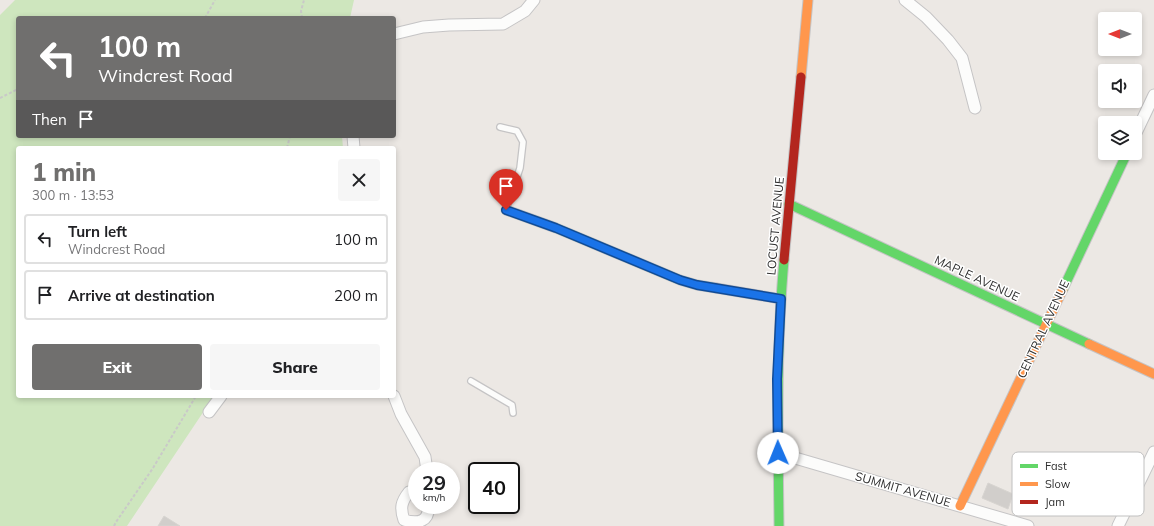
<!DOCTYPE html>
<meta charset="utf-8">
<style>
body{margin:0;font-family:Mulish,sans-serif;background:#f6f6f6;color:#202124;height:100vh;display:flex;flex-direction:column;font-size:15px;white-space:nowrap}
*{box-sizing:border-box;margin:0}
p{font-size:13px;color:#757577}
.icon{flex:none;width:22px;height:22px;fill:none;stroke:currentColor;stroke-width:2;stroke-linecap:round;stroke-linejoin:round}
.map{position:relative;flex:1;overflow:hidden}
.details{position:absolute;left:16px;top:146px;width:380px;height:252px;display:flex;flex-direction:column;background:#fff;border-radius:4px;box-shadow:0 2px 6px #0003}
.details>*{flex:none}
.top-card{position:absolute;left:16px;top:16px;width:380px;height:122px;border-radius:4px;box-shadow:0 2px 6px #0003;background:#706f6e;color:#fff;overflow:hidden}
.needle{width:26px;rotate:270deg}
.buttons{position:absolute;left:1098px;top:12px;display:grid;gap:8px}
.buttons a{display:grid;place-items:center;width:44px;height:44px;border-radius:4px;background:#fff;box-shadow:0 2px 6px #0003;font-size:20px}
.speed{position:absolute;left:408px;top:462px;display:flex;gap:8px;font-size:20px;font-weight:700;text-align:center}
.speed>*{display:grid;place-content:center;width:52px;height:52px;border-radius:50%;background:#fff;box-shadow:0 2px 6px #0003;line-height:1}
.speed small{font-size:10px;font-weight:400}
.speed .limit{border:2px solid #111;border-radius:6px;background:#fff;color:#111}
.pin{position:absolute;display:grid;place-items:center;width:34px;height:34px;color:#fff;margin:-41px -17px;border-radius:50% 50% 50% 0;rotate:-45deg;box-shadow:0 0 4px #0007}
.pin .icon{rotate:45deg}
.me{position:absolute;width:44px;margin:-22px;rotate:359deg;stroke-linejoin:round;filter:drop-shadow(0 0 3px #0008)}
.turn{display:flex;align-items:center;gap:14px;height:84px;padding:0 16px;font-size:18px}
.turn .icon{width:52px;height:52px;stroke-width:2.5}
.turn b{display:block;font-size:28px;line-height:34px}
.then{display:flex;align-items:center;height:38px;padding:0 16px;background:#0003;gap:8px;font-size:15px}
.round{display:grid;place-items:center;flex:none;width:42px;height:42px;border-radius:4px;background:#f6f6f6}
.head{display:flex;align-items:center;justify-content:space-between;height:68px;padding:0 16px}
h1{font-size:24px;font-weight:800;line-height:30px;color:#706f6e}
.button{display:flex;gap:8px;margin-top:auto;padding:8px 16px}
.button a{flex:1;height:46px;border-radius:4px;background:#706f6e;color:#fff;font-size:16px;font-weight:800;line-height:46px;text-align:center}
.button a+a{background:#f6f6f6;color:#202124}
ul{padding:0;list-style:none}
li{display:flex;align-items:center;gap:12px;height:50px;margin:0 8px 6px;padding:0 8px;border:2px solid #e0e0e0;border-radius:4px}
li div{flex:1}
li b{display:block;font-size:15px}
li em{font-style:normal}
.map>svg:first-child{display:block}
.green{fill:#cee6be}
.building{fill:#d1cecb;stroke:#d7d4d0}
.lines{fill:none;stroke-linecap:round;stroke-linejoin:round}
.lane-casing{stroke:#c5c4c5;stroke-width:8}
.street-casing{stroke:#c5c4c5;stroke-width:13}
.fast-casing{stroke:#c5c4c5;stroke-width:11}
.slow-casing{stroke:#c5c4c5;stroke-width:11}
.jam-casing{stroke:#c5c4c5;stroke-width:11}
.path{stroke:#c9c9c8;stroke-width:2;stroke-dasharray:3 2;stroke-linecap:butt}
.lane{stroke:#fcfcfb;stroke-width:5.5}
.street{stroke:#fcfcfb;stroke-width:11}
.fast{stroke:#63d668;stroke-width:9}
.slow{stroke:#ff974d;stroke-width:9}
.jam{stroke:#b3261e;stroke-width:9}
.route-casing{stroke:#114b97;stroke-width:10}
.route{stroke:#1a73e8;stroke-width:7}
.labels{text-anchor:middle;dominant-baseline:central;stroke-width:3;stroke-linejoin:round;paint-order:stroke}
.street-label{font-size:12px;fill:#2e2e2e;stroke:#fff}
.key{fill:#fff;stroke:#c0c0c0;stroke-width:1}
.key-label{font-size:11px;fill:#2e2e2e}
</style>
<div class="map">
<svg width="1154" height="526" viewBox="0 0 1154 526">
<rect width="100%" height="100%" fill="#ece8e4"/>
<!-- green -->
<path class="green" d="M 15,0 L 354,0 L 350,18 L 18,18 L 18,136 L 342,136 L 343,148 L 18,148 L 18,396 L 214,396 L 127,526 L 0,526 L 0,15 Z"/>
<!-- building -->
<path class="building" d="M 988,483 L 1013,494 L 1008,509 L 982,498 Z
M 164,516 L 180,526 L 158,526 Z"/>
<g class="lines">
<!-- lane casing -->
<g class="lane-casing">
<path id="lane" d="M 500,127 L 517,131 L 523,142 L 520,168 L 506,210
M 471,381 L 512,405 L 513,413"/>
</g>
<!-- street casing -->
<g class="street-casing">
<path id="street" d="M 905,0 L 926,17 L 948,40 L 962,58 L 975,108
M 394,34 L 423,27 L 449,25 L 503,24 L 525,11 L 534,0
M 1135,135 L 1154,95
M 353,136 L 354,148
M 394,396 L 401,414 L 425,457 L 427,471
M 209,412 L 221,396
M 778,453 L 1028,526
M 417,491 L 409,492 C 401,502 400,508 404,520 C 418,524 430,522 428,505
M 1118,526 L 1154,452"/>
</g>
<!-- fast casing -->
<g class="fast-casing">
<path id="fast" d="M 789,204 L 1089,344
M 506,210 L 556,228 L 680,280 L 697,285 L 716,288
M 1063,289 L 1127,153
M 779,526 C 778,437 776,348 784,260"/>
</g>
<!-- slow casing -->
<g class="slow-casing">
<path id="slow" d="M 801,77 L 808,0
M 716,288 L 781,299
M 1089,344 L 1154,374
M 960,506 L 1063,289"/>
</g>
<!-- jam casing -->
<g class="jam-casing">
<path id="jam" d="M 784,260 L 801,77"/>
</g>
<!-- path -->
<path class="path" d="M 205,18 L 215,0
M 302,18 L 301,11 L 304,0
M 0,98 L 18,89
M 287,148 L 290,136
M 114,526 L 116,522 L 153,468 L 196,396"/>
<!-- lane -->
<use href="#lane" class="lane"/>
<!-- street -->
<use href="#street" class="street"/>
<!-- fast -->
<use href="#fast" class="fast"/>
<!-- slow -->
<use href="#slow" class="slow"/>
<!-- jam -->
<use href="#jam" class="jam"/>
</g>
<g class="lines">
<!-- route casing -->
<g class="route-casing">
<path id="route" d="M 506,210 L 556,228 L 680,280 L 697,285 L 781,299 L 777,379 L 778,453"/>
</g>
<!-- route -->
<use href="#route" class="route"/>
</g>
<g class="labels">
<!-- street labels -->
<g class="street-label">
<text transform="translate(775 226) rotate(-85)">LOCUST AVENUE</text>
<text transform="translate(977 278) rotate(25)">MAPLE AVENUE</text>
<text transform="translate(1043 329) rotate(-65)">CENTRAL AVENUE</text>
<text transform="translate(903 489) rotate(16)">SUMMIT AVENUE</text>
</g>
</g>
<!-- legend -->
<rect x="1012" y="452" width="132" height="64" rx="6" class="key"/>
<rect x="1020" y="464" width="18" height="4" fill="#63d668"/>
<rect x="1020" y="482" width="18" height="4" fill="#ff974d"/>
<rect x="1020" y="500" width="18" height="4" fill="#b3261e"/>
<g class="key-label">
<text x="1045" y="470">Fast</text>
<text x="1045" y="488">Slow</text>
<text x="1045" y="506">Jam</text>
</g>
</svg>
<div class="buttons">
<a><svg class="needle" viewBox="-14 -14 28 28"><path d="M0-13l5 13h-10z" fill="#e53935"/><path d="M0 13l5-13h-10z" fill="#757577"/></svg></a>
<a><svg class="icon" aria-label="sound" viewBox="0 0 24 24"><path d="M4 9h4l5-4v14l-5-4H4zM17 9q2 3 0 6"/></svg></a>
<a><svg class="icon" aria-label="layers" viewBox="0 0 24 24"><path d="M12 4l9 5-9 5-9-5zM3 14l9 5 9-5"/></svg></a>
</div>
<div class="speed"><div>29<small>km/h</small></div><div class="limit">40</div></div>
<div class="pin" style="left:506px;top:210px;background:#d93025"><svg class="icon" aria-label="arrive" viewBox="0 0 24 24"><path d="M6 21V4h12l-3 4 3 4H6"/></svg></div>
<svg class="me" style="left:778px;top:453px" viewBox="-20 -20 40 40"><circle r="19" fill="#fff"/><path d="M0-13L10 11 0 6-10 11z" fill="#1a73e8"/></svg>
<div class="top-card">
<div class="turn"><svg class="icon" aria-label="left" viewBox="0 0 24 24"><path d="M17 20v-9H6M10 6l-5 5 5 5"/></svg><div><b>100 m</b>Windcrest Road</div></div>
<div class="then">Then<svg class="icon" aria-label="arrive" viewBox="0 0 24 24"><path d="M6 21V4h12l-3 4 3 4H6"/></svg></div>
</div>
<section class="details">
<div class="head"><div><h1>1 min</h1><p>300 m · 13:53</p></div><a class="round"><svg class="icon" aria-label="close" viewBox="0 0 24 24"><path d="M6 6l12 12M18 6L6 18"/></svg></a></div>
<ul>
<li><svg class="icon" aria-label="left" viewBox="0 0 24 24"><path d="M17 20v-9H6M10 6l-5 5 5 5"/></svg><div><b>Turn left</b><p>Windcrest Road</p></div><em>100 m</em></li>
<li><svg class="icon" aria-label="arrive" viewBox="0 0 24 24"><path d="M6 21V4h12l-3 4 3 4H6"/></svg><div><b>Arrive at destination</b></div><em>200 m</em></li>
</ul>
<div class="button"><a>Exit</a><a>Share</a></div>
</section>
</div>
